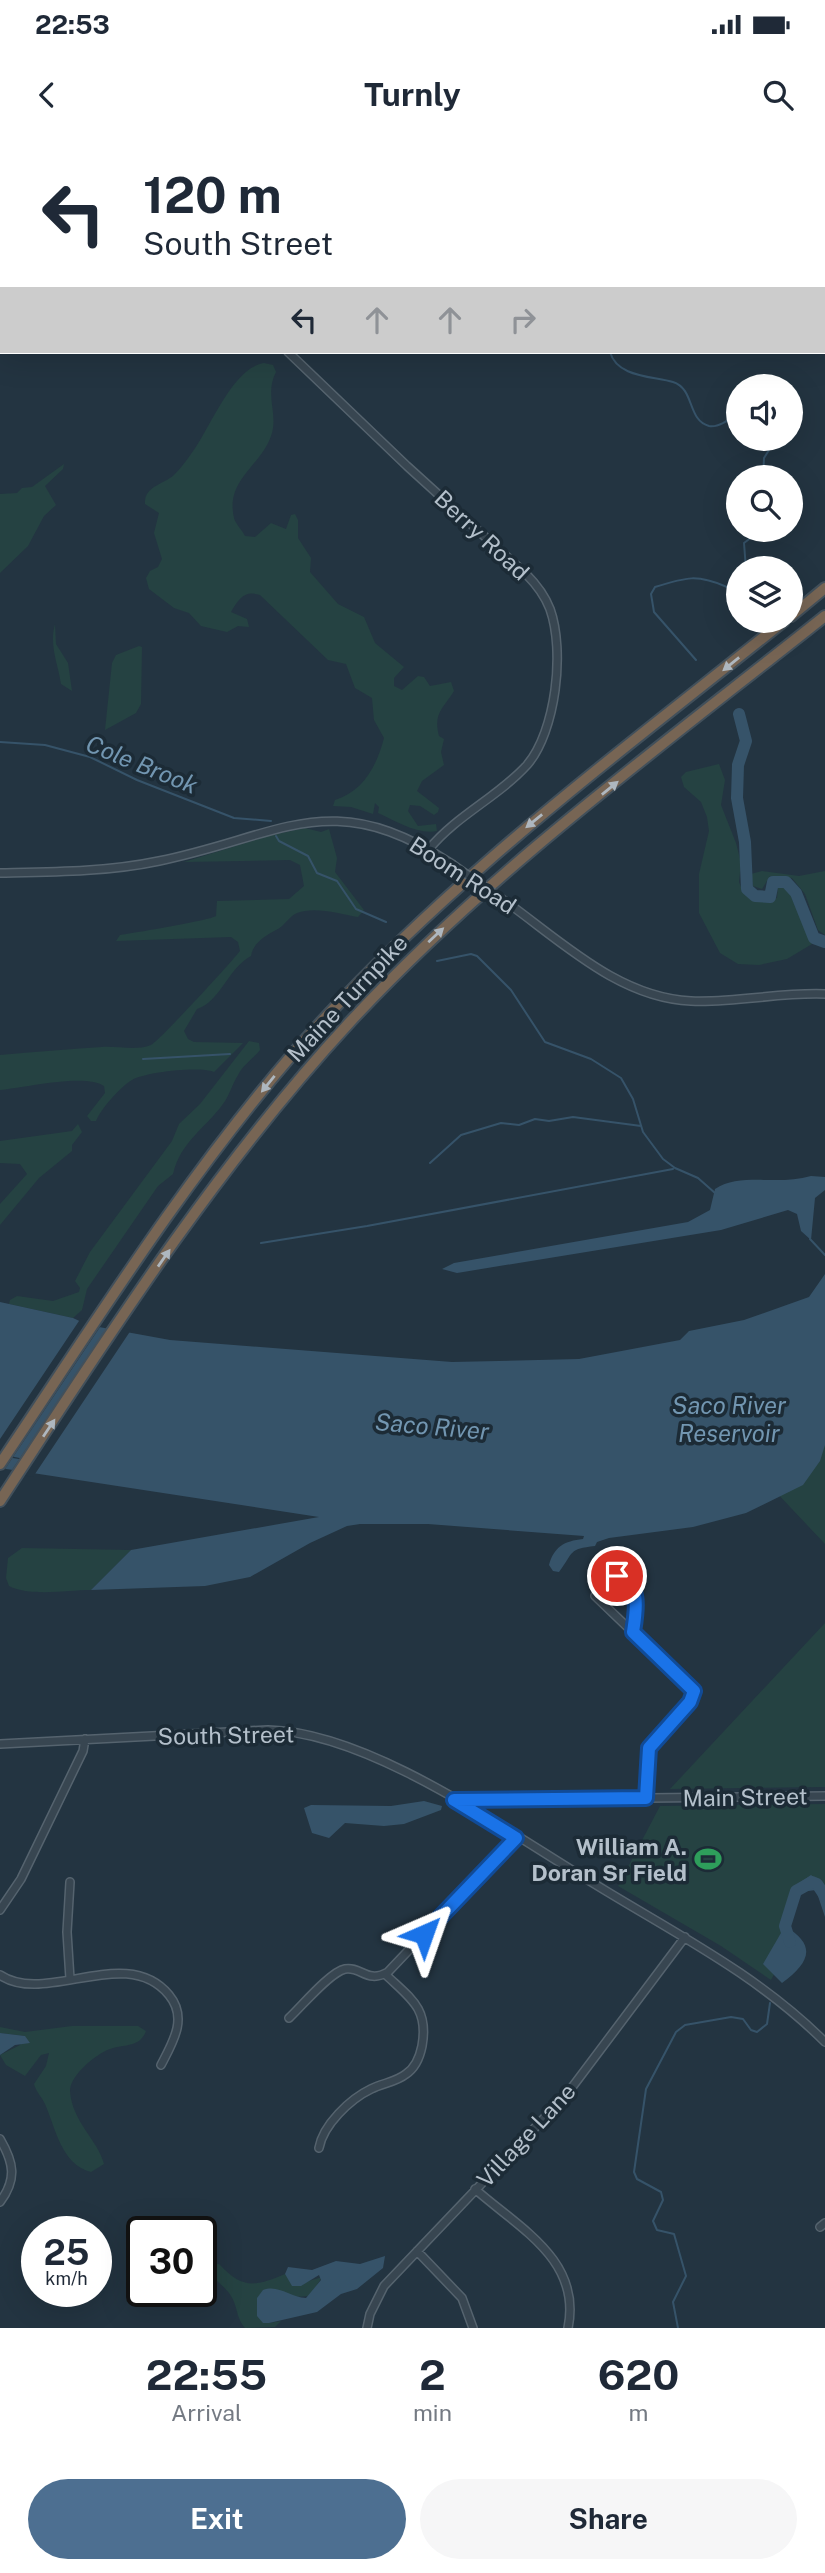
<!DOCTYPE html>
<style>
body{margin:0;font-family:"Public Sans",sans-serif;background:#f6f6f7;color:#1f2937;height:100vh;display:flex;flex-direction:column;font-size:26px;white-space:nowrap}
*{box-sizing:border-box;margin:0}
p{font-size:23px;color:#747a83}
.icon{flex:none;width:38px;height:38px;fill:none;stroke:currentColor;stroke-width:2;stroke-linecap:round;stroke-linejoin:round}
.map{position:relative;height:2188px;overflow:hidden}
.side{display:flex;flex-direction:column;background:#fff;flex:1}
.side>*{flex:none}
.hud{position:absolute;left:0px;top:0px;width:826px;height:214px;box-shadow:0 7px 28px #0002;background:#fff;color:#1f2937;overflow:hidden}
.fabs{position:absolute;left:726px;top:234px;display:grid;gap:14px}
.fabs a{display:grid;place-items:center;width:77px;height:77px;border-radius:50%;background:#fff;box-shadow:0 7px 28px #0002;font-size:35px}
.speed{position:absolute;left:21px;top:2076px;display:flex;gap:14px;font-size:35px;font-weight:700;text-align:center}
.speed>*{display:grid;place-content:center;width:91px;height:91px;border-radius:50%;background:#fff;box-shadow:0 7px 28px #0002;line-height:1}
.speed small{font-size:18px;font-weight:400}
.speed .limit{border:4px solid #111;border-radius:10px;background:#fff;color:#111}
.pin{position:absolute;display:grid;place-items:center;width:60px;height:60px;color:#fff;margin:-30px;border:4px solid #fff;border-radius:50%;box-shadow:0 2px 7px #0007}
.me{position:absolute;width:77px;margin:-38px;rotate:43deg;stroke-linejoin:round;filter:drop-shadow(0 0 5px #0008)}
.turn{display:flex;align-items:center;gap:24px;height:147px;padding:0 28px;font-size:32px}
.turn .icon{width:91px;height:91px;stroke-width:2.5}
.turn b{display:block;font-size:49px;line-height:60px}
.lanes{display:flex;align-items:center;height:66px;padding:0 28px;background:#0003;justify-content:center;gap:35px;direction:ltr}
.lanes .off{opacity:.35}
.eta{display:flex;justify-content:space-evenly;align-items:center;height:119px;text-align:center}
.eta b{font-size:42px;font-weight:700;line-height:49px}
.button{display:flex;gap:14px;margin-top:auto;padding:14px 28px}
.button a{flex:1;height:80px;border-radius:42px;background:#4d6f91;color:#fff;font-size:28px;font-weight:700;line-height:80px;text-align:center}
.button a+a{background:#f6f6f7;color:#1f2937}
.status{display:flex;justify-content:space-between;align-items:center;height:49px;padding:0 35px;background:#fff;direction:ltr}
.status svg{height:19px;fill:currentColor}
header{display:flex;justify-content:space-between;align-items:center;height:91px;padding:0 28px;background:#fff;font-size:32px;font-weight:700}
.map>svg:first-child{display:block}
.green{fill:#254242}
.water{fill:#365369}
.pier{fill:#233441}
.lines{fill:none;stroke-linecap:round;stroke-linejoin:round}
.stream{stroke:#365369;stroke-width:2}
.river{stroke:#365369;stroke-width:12}
.minor-casing{stroke:#55636e;stroke-width:10}
.highway-casing{stroke:#42505b;stroke-width:14}
.minor{stroke:#384651;stroke-width:7}
.highway{stroke:#776554;stroke-width:10}
.minor-bridge-casing{stroke:#55636e;stroke-width:10;stroke-linecap:butt}
.minor-bridge{stroke:#384651;stroke-width:7}
.oneway{fill:#aeb7bf}
.route-casing{stroke:#114b97;stroke-width:18}
.route{stroke:#1a73e8;stroke-width:12}
.labels{text-anchor:middle;dominant-baseline:central;stroke-width:7;stroke-linejoin:round;paint-order:stroke}
.street-label{font-size:23px;fill:#b4c0cb;stroke:#1c2b36}
.poi-label{font-size:23px;font-weight:bold;fill:#b4c0cb;stroke:#1c2b36;text-anchor:end}
.water-label{font-size:24px;font-style:italic;fill:#7296b1;stroke:#1c2b36}
</style>
<div class="status"><b>22:53</b><svg viewBox="0 0 49 12"><path d="M0 12V9h3v3zM5 12V6h3v6zM10 12V3h3v9zM15 12V0h3v12zM26 1h20v11H26zM47 4h2v5h-2z"/></svg></div>
<header><svg class="icon" aria-label="back" viewBox="0 0 24 24"><path d="M15 5l-7 7 7 7"/></svg>Turnly<svg class="icon" aria-label="search" viewBox="0 0 24 24"><circle cx="10" cy="10" r="6"/><path d="M15 15l6 6"/></svg></header>
<div class="map">
<svg width="825" height="2188" viewBox="0 0 825 2188">
<rect width="100%" height="100%" fill="#233441"/>
<!-- green -->
<path class="green" d="M 264,223 L 273,225 L 276,232 C 264,255 279,274 271,296 C 261,326 225,340 234,378 C 235,383 242,390 245,396 L 255,397 L 271,383 L 286,389 L 291,375 L 295,374 L 298,380 L 298,398 L 311,418 L 310,432 L 338,464 L 364,477 L 375,503 L 404,527 L 394,538 L 394,546 L 402,550 L 418,536 L 424,537 L 430,546 L 451,542 L 454,551 C 443,569 433,573 439,596 L 444,599 L 441,612 L 444,625 L 422,641 L 417,651 L 439,668 L 438,672 L 434,675 L 420,666 L 410,665 L 408,671 L 418,686 L 436,684 L 437,691 C 418,695 396,681 378,673 L 379,667 L 375,663 L 373,674 L 351,667 L 333,666 L 335,660 C 364,651 377,625 384,598 L 374,580 L 372,558 L 355,548 L 346,524 L 328,520 L 260,455 C 244,450 239,459 231,472 L 247,479 L 249,487 L 238,486 L 227,492 L 201,486 L 189,473 L 174,468 L 149,449 L 146,438 L 150,431 L 158,427 L 162,419 L 154,393 L 159,373 L 145,364 C 144,346 163,345 174,335 C 180,329 186,321 191,314 C 210,289 232,228 264,223 Z
M 64,324 L 63,329 L 45,346 L 56,365 L 44,376 L 28,406 L 0,433 L 0,354 L 17,353 L 22,348 L 32,347 Z
M 55,484 L 56,504 L 68,523 L 72,551 L 61,544 C 58,523 49,506 55,484 Z
M 139,506 L 142,507 L 141,564 L 136,573 L 105,590 L 112,523 L 116,515 Z
M 719,624 L 725,640 L 721,665 L 736,703 L 741,723 L 739,742 L 743,752 L 762,762 L 777,758 L 778,746 L 787,747 L 812,804 L 787,819 L 759,825 L 738,824 L 720,813 L 699,773 L 699,734 L 709,691 L 707,677 L 701,662 L 684,647 L 681,637 L 686,632 Z
M 305,688 L 321,692 L 329,689 L 337,718 L 335,732 L 364,770 L 358,777 C 340,774 315,766 297,773 C 289,776 284,787 276,790 C 265,796 253,803 251,816 C 228,828 221,861 197,869 L 184,891 L 188,899 L 194,902 L 243,903 L 214,932 C 199,926 146,932 132,940 C 120,947 101,969 96,981 L 91,981 L 87,976 L 105,953 L 104,946 C 86,933 23,948 0,950 L 0,915 C 34,912 68,909 102,907 C 118,906 136,911 151,905 C 159,901 230,824 240,811 L 238,802 L 231,797 L 116,801 L 120,795 C 134,793 211,780 216,776 L 217,761 L 289,759 L 304,746 L 300,725 L 290,720 L 184,722 L 268,696 Z
M 762,731 L 799,736 L 825,731 L 825,795 L 818,790 L 805,754 L 792,738 L 770,736 L 762,749 L 753,746 L 751,734 Z
M 249,901 L 259,903 L 260,910 C 253,919 243,925 238,935 C 233,943 228,958 223,964 C 204,990 181,1001 173,1034 L 158,1046 L 87,1149 L 82,1170 L 73,1178 L 9,1164 L 10,1160 L 17,1156 L 53,1161 L 79,1152 L 80,1148 L 75,1141 L 90,1112 L 172,1001 L 179,984 L 200,964 Z
M 78,984 L 82,992 L 72,1005 L 72,1011 L 39,1038 L 0,1085 L 0,1064 L 27,1034 L 20,1024 L 0,1023 L 0,1001 L 72,991 Z
M 825,1295 L 825,1404 L 774,1350 Z
M 22,1408 L 131,1410 L 91,1450 C 67,1450 31,1457 9,1446 L 6,1438 L 8,1418 Z
M 825,1483 L 825,1647 L 670,1649 Z
M 825,1664 L 825,1768 L 820,1752 L 805,1744 L 784,1772 L 780,1785 L 790,1804 L 771,1840 L 721,1806 L 618,1746 L 660,1666 Z
M 72,1886 L 138,1886 L 146,1891 C 140,1908 123,1904 110,1909 C 96,1914 70,1935 70,1951 C 72,1982 98,2000 104,2024 L 91,2032 C 61,2024 56,1989 45,1964 C 42,1957 36,1952 34,1944 L 46,1926 L 49,1913 L 41,1915 L 25,1936 L 6,1925 L 0,1915 L 20,1905 L 25,1896 L 0,1893 L 0,1887 L 25,1892 Z
M 219,2124 C 242,2149 255,2147 285,2134 L 293,2146 L 322,2137 L 310,2156 L 293,2157 L 269,2183 L 281,2181 L 275,2187 L 245,2188 C 236,2178 238,2167 231,2156 C 225,2146 214,2140 207,2130 L 209,2125 Z"/>
<!-- water -->
<path class="water" d="M 811,1036 L 825,1037 L 825,1050 L 815,1058 L 811,1100 L 801,1091 L 797,1074 L 788,1070 L 721,1090 L 457,1133 L 442,1129 L 454,1123 L 688,1082 L 710,1070 L 715,1049 C 741,1032 778,1046 811,1036 Z
M 825,1134 L 825,1305 L 820,1321 L 803,1345 L 746,1373 L 693,1387 L 609,1398 L 597,1402 L 595,1406 C 568,1409 574,1412 559,1432 L 553,1431 L 549,1425 C 554,1407 564,1401 583,1399 L 584,1396 L 428,1384 L 360,1384 L 347,1386 L 310,1403 L 250,1437 L 205,1446 L 91,1450 L 131,1410 L 319,1377 L 0,1328 L 0,1316 L 44,1323 L 0,1314 L 0,1162 L 73,1178 L 88,1185 L 170,1200 L 452,1222 L 579,1219 L 680,1200 L 689,1191 L 744,1180 L 809,1157 Z
M 424,1661 L 442,1666 L 441,1670 L 404,1684 L 384,1686 L 345,1683 L 329,1698 L 312,1693 L 304,1668 L 311,1665 L 391,1666 Z
M 811,1735 L 825,1746 L 825,1777 L 816,1750 L 800,1752 L 791,1759 L 799,1743 Z
M 785,1786 C 818,1806 809,1823 782,1843 L 763,1824 Z
M 0,1893 L 25,1896 L 30,1903 L 15,1905 L 0,1915 Z
M 385,2116 L 383,2128 L 357,2149 L 341,2154 L 317,2172 L 269,2183 L 263,2183 L 257,2176 L 257,2158 L 263,2150 C 278,2144 290,2157 306,2158 L 321,2140 L 319,2135 L 301,2146 L 292,2146 L 285,2134 L 288,2127 L 312,2130 L 336,2121 L 360,2124 Z"/>
<!-- pier -->
<path class="pier" d="M 81,1178 L 102,1184 L 3,1332 L 0,1331 L 0,1299 Z
M 109,1185 L 131,1190 L 33,1337 L 10,1333 Z"/>
<g class="lines">
<!-- stream -->
<path class="stream" d="M 612,0 L 613,2
M 610,212 C 617,237 651,236 673,242 C 695,249 687,280 709,286 C 719,288 731,278 738,273
M 763,338 L 764,318 L 776,299
M 746,429 L 744,403 L 761,390
M 696,520 L 654,472 L 651,454 L 655,447 C 687,437 697,434 727,447 L 738,445
M 0,602 L 45,605 L 90,617 L 137,640 L 234,678 L 271,681
M 276,696 L 279,701 L 308,716 L 317,733 L 337,741 L 356,769 L 386,782
M 437,821 L 471,814 L 477,816 L 511,850 L 545,902 L 591,919 L 621,938 L 633,959 L 643,992 L 663,1019 L 675,1028 L 698,1038 L 715,1053
M 143,919 L 230,914
M 430,1023 L 461,995 L 501,983 L 519,985 L 535,979 L 549,981 L 573,977 L 641,986
M 810,1099 L 825,1115
M 261,1103 L 367,1086 L 673,1029
M 678,2188 L 673,2162 L 686,2136 L 674,2094 L 657,2090 L 653,2081 L 663,2060 L 661,2052 L 637,2039 L 634,2032 L 646,1949 L 676,1892 L 685,1885 L 731,1877 L 743,1879 L 751,1890 L 757,1892 L 767,1884 L 770,1863"/>
<!-- river -->
<path class="river" d="M 739,574 L 746,601 L 738,625 L 737,658 L 745,702 L 747,749 L 755,756 L 770,757 L 773,742 L 786,742 L 796,753 L 814,798 L 825,802
M 790,1802 L 785,1786 L 796,1751 L 812,1742 L 817,1744 L 825,1756"/>
<!-- minor casing -->
<g class="minor-casing">
<path id="minor" d="M 110,0 L 112,2
M 71,2 L 73,0
M 0,79 L 2,77
M 288,212 L 407,326 L 526,434 C 536,444 545,456 550,469 C 565,511 556,591 527,625 C 498,657 457,675 429,709
M 0,733 C 53,732 107,732 159,721 C 282,696 330,644 452,724
M 505,761 C 561,801 619,858 691,861 C 736,863 780,852 825,854
M 633,1492 C 636,1474 639,1455 627,1440 L 613,1437 L 595,1456 L 694,1551 L 690,1562 L 649,1608 L 646,1658
M 0,1604 L 268,1590 C 370,1592 506,1691 593,1743 C 674,1793 757,1834 825,1902
M 455,1660 L 825,1656
M 0,1770 L 21,1739 L 83,1611 L 85,1599
M 0,1835 C 46,1866 126,1803 169,1855 C 188,1878 173,1902 161,1925
M 70,1839 L 67,1792 L 70,1742
M 289,1878 C 301,1867 330,1832 345,1829 C 361,1826 367,1844 388,1832 L 516,1697
M 0,1999 C 14,2023 17,2039 0,2062
M 319,2008 C 323,1985 350,1959 371,1949 C 383,1943 396,1942 406,1934 C 415,1928 420,1916 422,1906 C 429,1868 410,1858 385,1834
M 475,2049 C 519,2088 582,2120 568,2188
M 820,2087 L 825,2083
M 417,2111 L 462,2158 L 473,2188
M 367,2188 L 370,2174 L 384,2146 L 567,1954 L 685,1797"/>
</g>
<!-- highway casing -->
<g class="highway-casing">
<path id="highway" d="M 791,476 L 825,448
M 0,1324 C 93,1186 182,1043 291,916 C 435,749 613,618 784,481
M 0,1361 C 108,1196 216,1027 350,882 C 492,729 663,605 825,476"/>
</g>
<!-- minor -->
<use href="#minor" class="minor"/>
<!-- highway -->
<use href="#highway" class="highway"/>
<!-- minor-bridge casing -->
<g class="minor-bridge-casing">
<path id="minor-bridge" d="M 452,724 L 505,761"/>
</g>
<!-- minor-bridge -->
<use href="#minor-bridge" class="minor-bridge"/>
</g>
<!-- one-way arrows -->
<defs><path id="oneway-solid" d="M-6-.8H1V-3.2L6.5 0L1 3.2V.8H-6Z" transform="scale(1.75)"/></defs>
<g class="oneway">
<use href="#oneway-solid" transform="translate(731 524) rotate(141)"/>
<use href="#oneway-solid" transform="translate(610 648) rotate(-39)"/>
<use href="#oneway-solid" transform="translate(534 681) rotate(141)"/>
<use href="#oneway-solid" transform="translate(436 795) rotate(-43)"/>
<use href="#oneway-solid" transform="translate(268 944) rotate(129)"/>
<use href="#oneway-solid" transform="translate(164 1118) rotate(-55)"/>
<use href="#oneway-solid" transform="translate(49 1288) rotate(-56)"/>
</g>
<g class="lines">
<!-- route casing -->
<g class="route-casing">
<path id="route" d="M 424,1794 L 516,1698 L 454,1660 L 646,1658 L 649,1608 L 690,1562 L 694,1551 L 633,1492 C 636,1473 642,1441 617,1436"/>
</g>
<!-- route -->
<use href="#route" class="route"/>
</g>
<!-- icons -->
<defs>
<g id="stadium-bare" transform="scale(2.1)"><path d="M0-5a6.5 5 0 1 0 0 10a6.5 5 0 1 0 0-10ZM-3.5-1.8h7v3.6h-7Z" fill="#2e9e5b" stroke="#1c2b36" stroke-width="2.5" paint-order="stroke"/></g>
</defs>
<g fill-rule="evenodd">
<use href="#stadium-bare" x="708" y="1719"/>
</g>
<g class="labels">
<!-- street labels -->
<g class="street-label">
<text transform="translate(482 395) rotate(43)">Berry Road</text>
<text transform="translate(463 735) rotate(33)">Boom Road</text>
<text transform="translate(347 858) rotate(-47)">Maine Turnpike</text>
<text transform="translate(226 1595) rotate(-1)">South Street</text>
<text transform="translate(745 1657) rotate(-1)">Main Street</text>
<text transform="translate(526 1995) rotate(-47)">Village Lane</text>
</g>
<!-- poi labels -->
<g class="poi-label">
<text x="687" y="1706">William A.<tspan x="687" dy="26">Doran Sr Field</tspan></text>
</g>
<!-- water labels -->
<g class="water-label">
<text transform="translate(142 624) rotate(22)">Cole Brook</text>
<text x="729" y="1265">Saco River<tspan x="729" dy="28">Reservoir</tspan></text>
<text transform="translate(432 1286) rotate(5)">Saco River</text>
</g>
</g>
</svg>
<div class="fabs">
<a><svg class="icon" aria-label="sound" viewBox="0 0 24 24"><path d="M4 9h4l5-4v14l-5-4H4zM17 9q2 3 0 6"/></svg></a>
<a><svg class="icon" aria-label="search" viewBox="0 0 24 24"><circle cx="10" cy="10" r="6"/><path d="M15 15l6 6"/></svg></a>
<a><svg class="icon" aria-label="layers" viewBox="0 0 24 24"><path d="M12 4l9 5-9 5-9-5zM3 14l9 5 9-5"/></svg></a>
</div>
<div class="speed"><div>25<small>km/h</small></div><div class="limit">30</div></div>
<div class="pin" style="left:617px;top:1436px;background:#d93025"><svg class="icon" aria-label="arrive" viewBox="0 0 24 24"><path d="M6 21V4h12l-3 4 3 4H6"/></svg></div>
<svg class="me" style="left:424px;top:1794px" viewBox="-20 -20 40 40"><path d="M0-17L14 15 0 8-14 15z" fill="#1a73e8" stroke="#fff" stroke-width="4"/></svg>
<div class="hud">
<div class="turn"><svg class="icon" aria-label="left" viewBox="0 0 24 24"><path d="M17 20v-9H6M10 6l-5 5 5 5"/></svg><div><b>120 m</b>South Street</div></div>
<div class="lanes"><svg class="icon" aria-label="left" viewBox="0 0 24 24"><path d="M17 20v-9H6M10 6l-5 5 5 5"/></svg><svg class="icon off" aria-label="ahead" viewBox="0 0 24 24"><path d="M12 20V5M6 11l6-6 6 6"/></svg><svg class="icon off" aria-label="ahead" viewBox="0 0 24 24"><path d="M12 20V5M6 11l6-6 6 6"/></svg><svg class="icon off" aria-label="right" viewBox="0 0 24 24"><path d="M7 20v-9h11M14 6l5 5-5 5"/></svg></div>
</div>
</div>
<section class="side">
<div class="eta">
<div><b>22:55</b><p>Arrival</p></div>
<div><b>2</b><p>min</p></div>
<div><b>620</b><p>m</p></div>
</div>
<div class="button"><a>Exit</a><a>Share</a></div>
</section>
